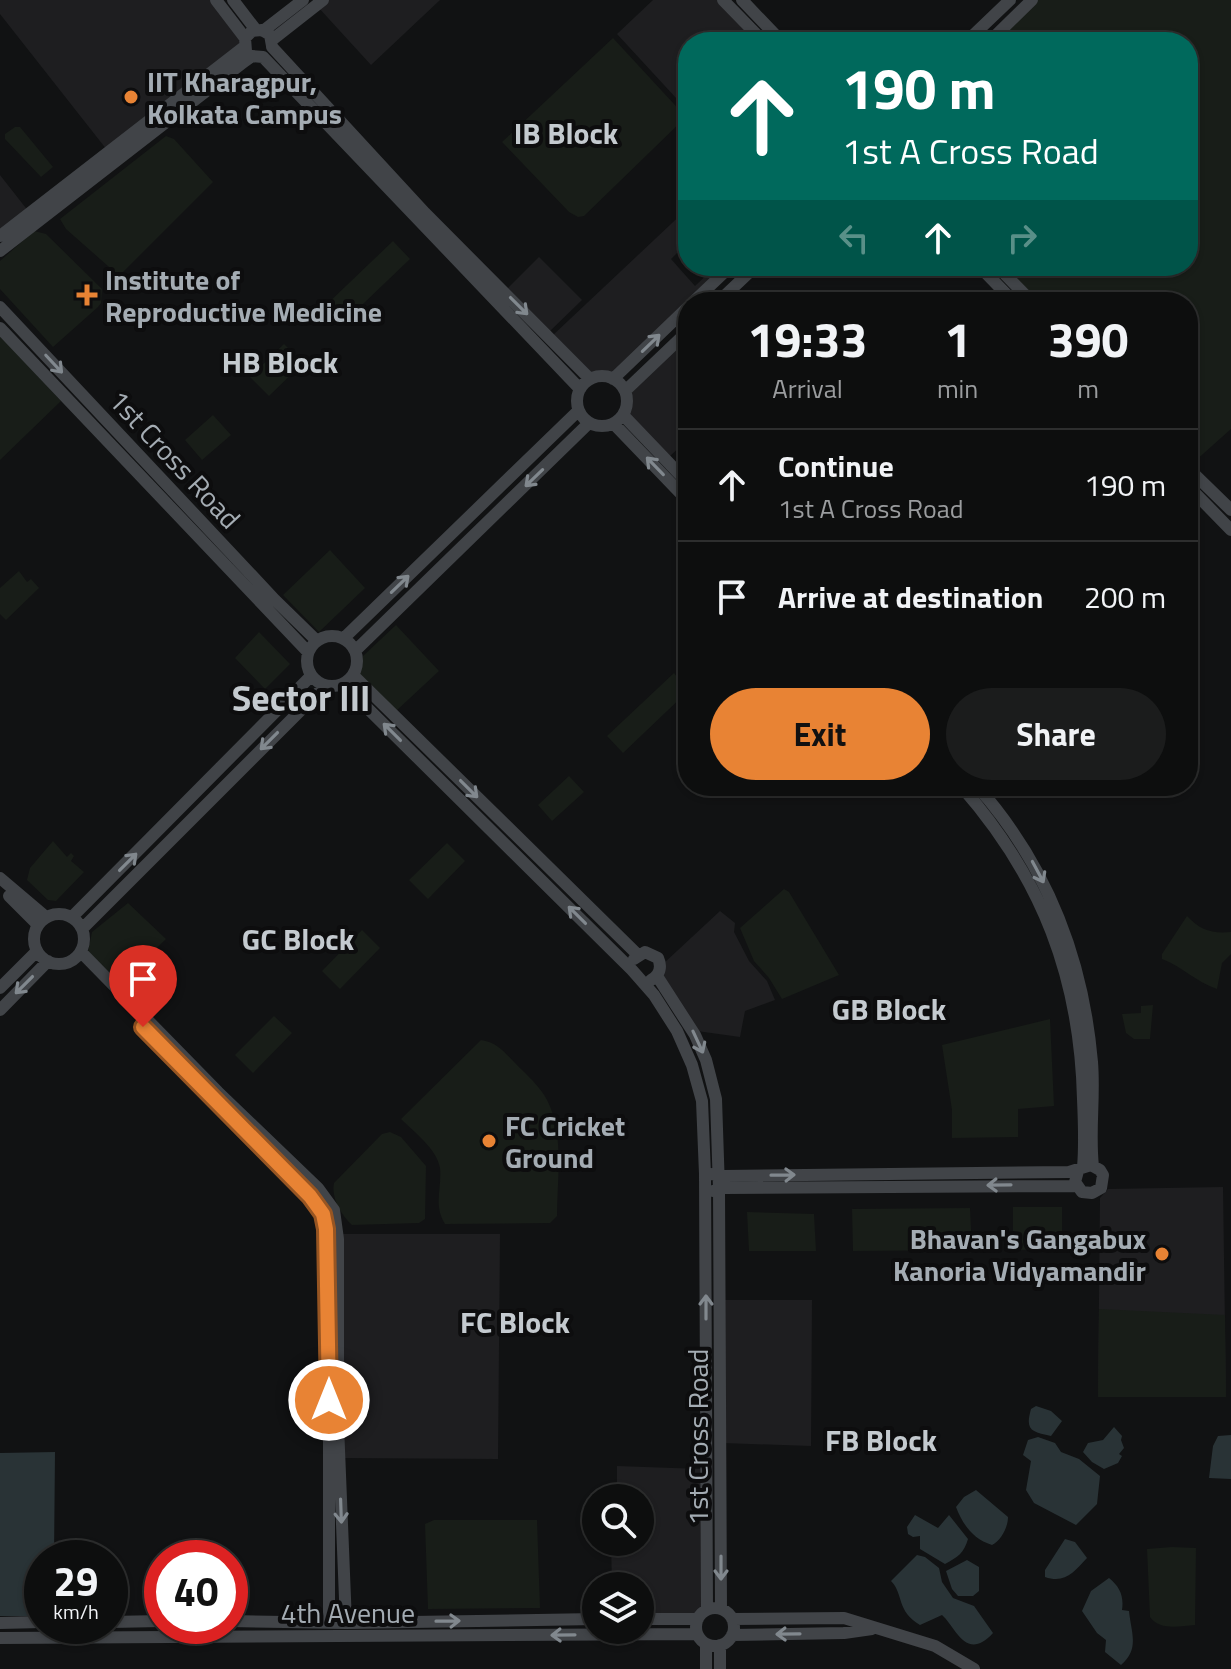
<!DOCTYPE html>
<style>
body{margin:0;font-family:"Titillium Web",sans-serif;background:#1b1c1c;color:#f1f3f6;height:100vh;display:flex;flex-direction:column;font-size:30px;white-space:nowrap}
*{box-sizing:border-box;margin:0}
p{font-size:26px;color:#9a9c9e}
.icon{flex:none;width:44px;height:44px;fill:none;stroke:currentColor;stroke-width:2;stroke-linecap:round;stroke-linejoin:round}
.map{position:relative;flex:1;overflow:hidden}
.sheet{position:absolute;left:678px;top:292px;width:520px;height:504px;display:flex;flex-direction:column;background:#0d0e0e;border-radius:32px;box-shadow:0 2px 6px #0004,0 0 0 2px #2d2e2e}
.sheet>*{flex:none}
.top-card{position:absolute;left:678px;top:32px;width:520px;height:244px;border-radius:32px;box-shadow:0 2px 6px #0004,0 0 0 2px #2d2e2e;background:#00695c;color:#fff;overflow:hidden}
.tools{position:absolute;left:582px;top:1484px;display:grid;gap:16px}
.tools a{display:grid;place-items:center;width:72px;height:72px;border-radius:50%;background:#0d0e0e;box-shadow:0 2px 6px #0004,0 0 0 2px #2d2e2e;font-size:40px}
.speed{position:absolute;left:24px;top:1540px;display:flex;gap:16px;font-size:40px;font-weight:700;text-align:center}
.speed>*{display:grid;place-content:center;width:104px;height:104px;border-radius:50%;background:#0d0e0e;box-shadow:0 2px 6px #0004,0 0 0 2px #2d2e2e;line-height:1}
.speed small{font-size:20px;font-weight:400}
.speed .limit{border:12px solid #d22;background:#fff;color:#111}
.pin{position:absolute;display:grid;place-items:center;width:68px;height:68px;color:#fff;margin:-82px -34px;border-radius:50% 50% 50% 0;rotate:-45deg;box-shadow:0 0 8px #0007}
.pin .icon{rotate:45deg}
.me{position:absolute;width:88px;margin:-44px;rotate:0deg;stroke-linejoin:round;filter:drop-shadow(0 0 6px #0008)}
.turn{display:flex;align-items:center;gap:28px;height:168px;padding:0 32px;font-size:36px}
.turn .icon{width:104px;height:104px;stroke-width:2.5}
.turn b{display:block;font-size:56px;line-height:68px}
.lanes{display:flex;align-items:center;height:76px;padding:0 32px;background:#0003;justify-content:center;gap:40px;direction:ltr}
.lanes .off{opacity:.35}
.eta{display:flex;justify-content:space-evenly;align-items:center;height:136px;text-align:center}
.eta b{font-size:48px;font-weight:700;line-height:56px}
.action{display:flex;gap:16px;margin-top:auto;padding:16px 32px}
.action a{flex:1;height:92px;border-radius:48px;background:#e88334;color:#111;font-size:32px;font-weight:700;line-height:92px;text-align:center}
.action a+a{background:#1b1c1c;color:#f1f3f6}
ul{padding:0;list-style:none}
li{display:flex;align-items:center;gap:24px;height:112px;padding:0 32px;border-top:2px solid #2d2e2e}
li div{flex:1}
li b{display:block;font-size:30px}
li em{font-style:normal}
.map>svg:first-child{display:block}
.built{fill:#1e1e20}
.green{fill:#181d18}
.water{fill:#293336}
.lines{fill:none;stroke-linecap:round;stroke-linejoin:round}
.secondary{stroke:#414448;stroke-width:12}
.oneway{stroke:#81888e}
.route-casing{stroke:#975522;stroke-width:20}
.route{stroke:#e88334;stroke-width:14}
.poi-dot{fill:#e88334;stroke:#0d0d0e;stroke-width:3}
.labels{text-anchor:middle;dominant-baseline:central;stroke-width:8;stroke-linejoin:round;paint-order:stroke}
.poi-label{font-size:28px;font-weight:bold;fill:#a4acb3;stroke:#0d0d0e;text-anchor:start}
.street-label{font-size:28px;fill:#a4acb3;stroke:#0d0d0e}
.neighbourhood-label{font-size:30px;font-weight:bold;fill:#c4cacf;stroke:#0d0d0e}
.district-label{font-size:36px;font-weight:bold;fill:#c4cacf;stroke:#0d0d0e}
</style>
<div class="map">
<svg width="1231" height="1669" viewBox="0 0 1231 1669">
<rect width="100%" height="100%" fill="#111213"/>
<!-- built -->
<path class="built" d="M 0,0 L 213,0 L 242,39 L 240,46 L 107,150 L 0,14 Z
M 327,0 L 440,0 L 371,65 L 318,7 Z
M 653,0 L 720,0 L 761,42 L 688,42 L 688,111 L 617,34 Z
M 0,175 L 29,212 L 0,234 Z
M 688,208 L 688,242 L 671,259 L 695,286 L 716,266 L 726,266 L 612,376 L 598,373 L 590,375 L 552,336 Z
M 539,257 L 582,300 L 549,332 L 507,289 Z
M 688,335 L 688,439 L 668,458 L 627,414 L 628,392 Z
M 720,911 L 735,923 L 734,932 L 749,961 L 767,981 L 775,1000 L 745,1011 L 740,1037 L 697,1031 L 660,977 L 663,964 Z
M 1223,1187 L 1226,1397 L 1098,1397 L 1100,1198 L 1108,1189 Z
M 340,1234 L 500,1234 L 498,1459 L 342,1458 Z
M 724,1300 L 812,1300 L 811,1446 L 723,1443 Z
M 617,1466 L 701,1469 L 702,1606 L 694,1616 L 640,1616 L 640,1586 L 612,1586 L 611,1542 L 640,1542 L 640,1498 L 617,1498 Z"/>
<!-- green -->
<path class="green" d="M 1037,0 L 1231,0 L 1231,429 L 1194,462 L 1188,455 L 1188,302 L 1037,302 L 1002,266 L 1188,266 L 1188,42 L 994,42 Z
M 613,38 L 686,117 L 584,216 L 578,217 L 569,212 L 502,142 Z
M 15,127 L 20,127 L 53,167 L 41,177 L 5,139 L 5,134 Z
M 166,136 L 174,139 L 213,182 L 121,274 L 117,274 L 66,229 L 60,219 Z
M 34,231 L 46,234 L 102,289 L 101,303 L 98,307 L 53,347 L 0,289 L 0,261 Z
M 393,241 L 410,259 L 341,325 L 324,307 Z
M 0,335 L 61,401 L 0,460 Z
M 284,344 L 303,363 L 269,396 L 250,377 Z
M 213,415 L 231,435 L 202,460 L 185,440 Z
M 330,550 L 365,588 L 319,632 L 283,595 Z
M 19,571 L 27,582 L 31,579 L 39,588 L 6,620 L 0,614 L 0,588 Z
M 396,625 L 439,671 L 395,712 L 359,676 L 363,656 Z
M 259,632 L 290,664 L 265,689 L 235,658 Z
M 674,673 L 688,691 L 623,753 L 607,736 Z
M 569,776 L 584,792 L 552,821 L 538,805 Z
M 53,841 L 67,857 L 71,853 L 74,856 L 71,861 L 84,872 L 56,901 L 48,900 L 27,880 L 30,868 Z
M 447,843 L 465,861 L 428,899 L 409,880 Z
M 784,889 L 789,892 L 839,975 L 782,999 L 769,978 L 754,961 L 740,928 Z
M 128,903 L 166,939 L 129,975 L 118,965 L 110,973 L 88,952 L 92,932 Z
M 1187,916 C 1200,930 1212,934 1231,932 L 1231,954 L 1222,963 L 1217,989 C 1196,982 1183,967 1162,959 L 1162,954 Z
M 362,930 L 380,948 L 340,989 L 322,971 Z
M 1153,1005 L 1150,1039 L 1134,1039 L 1126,1033 L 1122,1014 L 1141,1013 L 1141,1006 Z
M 274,1016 L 292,1033 L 253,1073 L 235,1055 Z
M 1050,1019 L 1054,1106 L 1018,1109 L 1018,1137 L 952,1138 L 952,1110 L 942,1045 Z
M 481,1040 C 497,1042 505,1053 516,1064 C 525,1073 535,1082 542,1092 C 566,1125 557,1177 557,1216 L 550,1223 L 445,1224 C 433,1204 442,1190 440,1168 C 437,1149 414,1132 401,1119 Z
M 390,1132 L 401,1137 L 426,1166 L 425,1219 L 419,1223 L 352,1225 C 341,1215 331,1198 334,1183 L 382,1134 Z
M 1013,1207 L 1062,1207 L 1062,1249 L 1013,1250 Z
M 970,1208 L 972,1250 L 853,1251 L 852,1209 Z
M 747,1212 L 814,1214 L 816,1251 L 749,1251 Z
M 1099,1309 L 1225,1315 L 1226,1397 L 1098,1397 Z
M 434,1520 L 537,1520 L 540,1608 L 428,1609 L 425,1524 Z
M 1172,1547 L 1196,1548 L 1195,1625 C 1180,1626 1160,1631 1150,1617 L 1147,1549 Z"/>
<!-- water -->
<path class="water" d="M 1036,1406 L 1051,1411 L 1062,1421 L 1051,1436 C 1031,1432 1025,1430 1031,1409 Z
M 1114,1427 L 1122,1436 L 1121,1440 L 1124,1448 L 1119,1454 L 1122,1456 L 1118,1463 L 1104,1469 L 1092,1462 L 1083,1452 L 1088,1443 L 1103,1440 Z
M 1231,1435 L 1231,1479 L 1209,1478 L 1213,1446 L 1218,1436 Z
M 1038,1437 L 1055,1443 L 1061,1452 L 1079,1459 L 1100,1476 L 1097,1504 L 1076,1525 L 1034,1503 L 1026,1490 L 1031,1461 L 1023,1455 L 1028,1440 Z
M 55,1452 L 54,1558 L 42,1558 L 42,1616 L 0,1616 L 0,1453 Z
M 976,1490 L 1008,1517 C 1008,1527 1001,1541 992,1545 C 973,1539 963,1525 956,1507 L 964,1497 Z
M 915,1515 L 938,1528 L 949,1515 L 968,1539 C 964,1553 958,1557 945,1564 L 920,1549 L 920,1536 L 913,1537 L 908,1534 L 907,1527 Z
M 1065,1539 L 1075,1542 L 1087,1558 C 1074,1572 1065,1584 1045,1577 L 1045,1570 Z
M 917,1555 L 925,1557 L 939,1568 L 942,1582 L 953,1598 L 974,1606 L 993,1633 C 966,1663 955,1626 942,1615 L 920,1625 C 896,1611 904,1594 891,1581 Z
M 967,1560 L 979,1567 L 979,1591 L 973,1596 L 958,1596 L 952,1589 L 946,1571 Z
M 1109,1578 C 1120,1587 1124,1596 1122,1610 L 1129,1611 C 1131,1632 1140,1649 1121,1665 L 1105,1652 L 1106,1640 L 1097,1633 L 1082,1611 L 1091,1591 Z"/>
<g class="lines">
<!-- secondary -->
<path class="secondary" d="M 216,0 L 245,38 L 246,51
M 233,0 L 256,30
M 723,0 L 764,42
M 742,0 L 782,42
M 263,31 L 303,0
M 245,38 L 252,31 L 262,30 L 270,35 L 272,46
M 272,40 L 323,0
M 966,42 L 1010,0
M 989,42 L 1032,0
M 272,47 L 425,213 L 590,379
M 0,236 L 244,47
M 0,251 L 245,61 L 252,56 L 263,57 L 580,389
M 979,266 L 1014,302
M 997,266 L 1032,302
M 693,302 L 731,266
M 718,302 L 756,266
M 0,307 L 275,600 L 317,641
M 0,328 L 308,652
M577 401a25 25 0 1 1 50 0a25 25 0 1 1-50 0Z
M 613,379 L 688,307
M 625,391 L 688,331
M 623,415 L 688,483
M 614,424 L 688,501
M 1188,468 L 1231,510
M 1188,486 L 1231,530
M307 661a25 25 0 1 1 50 0a25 25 0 1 1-50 0Z
M 344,638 L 578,411
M 355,651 L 589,423
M 353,675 L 638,955
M 343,684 L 632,970 L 654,995 L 677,1031 L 692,1065 L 702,1101 L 705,1174 L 707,1609
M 961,786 C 1042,878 1080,977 1083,1099 C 1084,1121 1085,1145 1083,1167
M 977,786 C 1046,864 1083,958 1092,1062 C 1095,1097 1089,1132 1093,1166
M 0,878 L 46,917
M 9,896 L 38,925
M34 939a25 25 0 1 1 50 0a25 25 0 1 1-50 0Z
M 72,917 L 311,676
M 82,929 L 325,686
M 81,952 L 218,1092 L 318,1188 L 334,1210 L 338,1239 L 338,1425 L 346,1623
M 634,959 L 645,952 L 658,958 C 662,967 660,975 651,980
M 657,976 L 695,1035 L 706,1060 L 716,1099 L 719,1189 L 721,1609
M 0,988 L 37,951
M 0,1010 L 48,961
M 212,1097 L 310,1196 L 320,1209 L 325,1221 L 329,1304 L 329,1621
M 712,1174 L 724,1176 L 1069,1172 L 1091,1165 L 1100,1170 L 1103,1175 L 1101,1188 L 1092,1193 L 1082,1192 L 1075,1182 L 1078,1171
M 713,1191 L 724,1188 L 1077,1186
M696 1627a19 19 0 1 1 38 0a19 19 0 1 1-38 0Z
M 640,1619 L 698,1619
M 732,1619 L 844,1618 L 935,1646 L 974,1669
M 230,1621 L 346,1623 L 596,1619
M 110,1622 L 162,1621
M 0,1623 L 42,1622
M 732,1635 L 844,1633 L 872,1629
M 0,1638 L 697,1634
M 706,1644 L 706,1669
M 720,1645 L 720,1669"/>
</g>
<!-- one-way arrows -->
<defs><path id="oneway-shaft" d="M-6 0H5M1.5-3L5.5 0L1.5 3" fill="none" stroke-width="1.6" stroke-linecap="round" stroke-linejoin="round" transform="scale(2)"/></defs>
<g class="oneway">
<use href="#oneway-shaft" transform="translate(519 306) rotate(45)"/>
<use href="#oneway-shaft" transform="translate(651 343) rotate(-44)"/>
<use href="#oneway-shaft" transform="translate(54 364) rotate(47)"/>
<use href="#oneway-shaft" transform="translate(655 466) rotate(-134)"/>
<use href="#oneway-shaft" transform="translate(534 478) rotate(136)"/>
<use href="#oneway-shaft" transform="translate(400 584) rotate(-44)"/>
<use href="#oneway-shaft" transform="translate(392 732) rotate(-135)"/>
<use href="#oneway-shaft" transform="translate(269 741) rotate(135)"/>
<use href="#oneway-shaft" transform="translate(469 789) rotate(45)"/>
<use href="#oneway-shaft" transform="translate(128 862) rotate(-45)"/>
<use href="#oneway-shaft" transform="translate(1038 872) rotate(62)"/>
<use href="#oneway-shaft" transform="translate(577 915) rotate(-135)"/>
<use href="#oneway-shaft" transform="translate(24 985) rotate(135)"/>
<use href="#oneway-shaft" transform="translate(698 1042) rotate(65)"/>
<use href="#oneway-shaft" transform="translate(783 1175) rotate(-1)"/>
<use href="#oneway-shaft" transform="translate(999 1185) rotate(179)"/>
<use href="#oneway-shaft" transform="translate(706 1307) rotate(-90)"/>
<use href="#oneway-shaft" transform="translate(341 1511) rotate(88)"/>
<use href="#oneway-shaft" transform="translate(721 1568) rotate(90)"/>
<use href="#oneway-shaft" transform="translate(448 1621) rotate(-1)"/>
<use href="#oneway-shaft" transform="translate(788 1634) rotate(179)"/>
<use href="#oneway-shaft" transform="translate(563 1635) rotate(179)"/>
</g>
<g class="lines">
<!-- route casing -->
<g class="route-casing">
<path id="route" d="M 143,1027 L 310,1196 L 323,1214 L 326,1229 L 329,1400"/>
</g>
<!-- route -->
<use href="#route" class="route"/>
</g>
<!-- markers -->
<g class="poi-dot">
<circle cx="131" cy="97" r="8"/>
<path d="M83 283h8v8h8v8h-8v8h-8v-8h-8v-8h8z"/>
<circle cx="489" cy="1141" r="8"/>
<circle cx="1162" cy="1254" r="8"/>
</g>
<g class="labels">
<!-- poi labels -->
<g class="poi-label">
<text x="147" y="81">IIT Kharagpur,<tspan x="147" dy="32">Kolkata Campus</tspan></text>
<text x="105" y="279">Institute of<tspan x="105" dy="32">Reproductive Medicine</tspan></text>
<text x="505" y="1125">FC Cricket<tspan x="505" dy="32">Ground</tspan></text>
<text x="1146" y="1238" text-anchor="end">Bhavan's Gangabux<tspan x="1146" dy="32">Kanoria Vidyamandir</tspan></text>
</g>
<!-- street labels -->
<g class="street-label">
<text transform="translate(175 459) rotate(47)">1st Cross Road</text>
<text transform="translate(697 1437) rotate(-90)">1st Cross Road</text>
<text x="348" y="1612">4th Avenue</text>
</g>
<!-- neighbourhood labels -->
<g class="neighbourhood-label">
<text x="566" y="133">IB Block</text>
<text x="280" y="362">HB Block</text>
<text x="298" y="939">GC Block</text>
<text x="889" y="1009">GB Block</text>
<text x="515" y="1322">FC Block</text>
<text x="881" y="1440">FB Block</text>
</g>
<!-- district labels -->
<g class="district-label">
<text x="301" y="697">Sector III</text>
</g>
</g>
</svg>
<div class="tools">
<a><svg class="icon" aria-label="search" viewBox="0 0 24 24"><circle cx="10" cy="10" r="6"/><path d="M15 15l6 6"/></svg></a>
<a><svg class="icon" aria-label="layers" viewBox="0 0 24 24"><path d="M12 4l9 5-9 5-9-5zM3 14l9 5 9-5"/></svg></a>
</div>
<div class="speed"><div>29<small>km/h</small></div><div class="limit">40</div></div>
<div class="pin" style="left:143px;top:1027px;background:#d93025"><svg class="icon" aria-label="arrive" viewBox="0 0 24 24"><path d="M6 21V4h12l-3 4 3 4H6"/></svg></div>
<svg class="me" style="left:329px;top:1400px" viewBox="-20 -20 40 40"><circle r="17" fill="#e88334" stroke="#fff" stroke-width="3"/><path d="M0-11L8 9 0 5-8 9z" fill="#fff"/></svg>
<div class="top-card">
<div class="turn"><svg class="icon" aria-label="ahead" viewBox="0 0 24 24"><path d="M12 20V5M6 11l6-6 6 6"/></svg><div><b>190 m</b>1st A Cross Road</div></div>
<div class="lanes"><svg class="icon off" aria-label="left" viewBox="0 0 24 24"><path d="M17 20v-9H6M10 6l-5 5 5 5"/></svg><svg class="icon" aria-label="ahead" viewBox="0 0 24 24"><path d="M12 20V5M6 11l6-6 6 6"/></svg><svg class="icon off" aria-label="right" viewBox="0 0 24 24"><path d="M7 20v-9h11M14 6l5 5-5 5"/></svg></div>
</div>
<section class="sheet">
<div class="eta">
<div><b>19:33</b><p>Arrival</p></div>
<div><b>1</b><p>min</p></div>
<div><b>390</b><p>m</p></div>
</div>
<ul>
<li><svg class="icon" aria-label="ahead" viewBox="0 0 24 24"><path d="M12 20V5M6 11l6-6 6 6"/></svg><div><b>Continue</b><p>1st A Cross Road</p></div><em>190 m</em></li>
<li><svg class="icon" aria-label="arrive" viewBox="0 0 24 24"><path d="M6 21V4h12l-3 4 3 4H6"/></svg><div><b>Arrive at destination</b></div><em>200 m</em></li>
</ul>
<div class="action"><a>Exit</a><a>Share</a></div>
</section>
</div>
